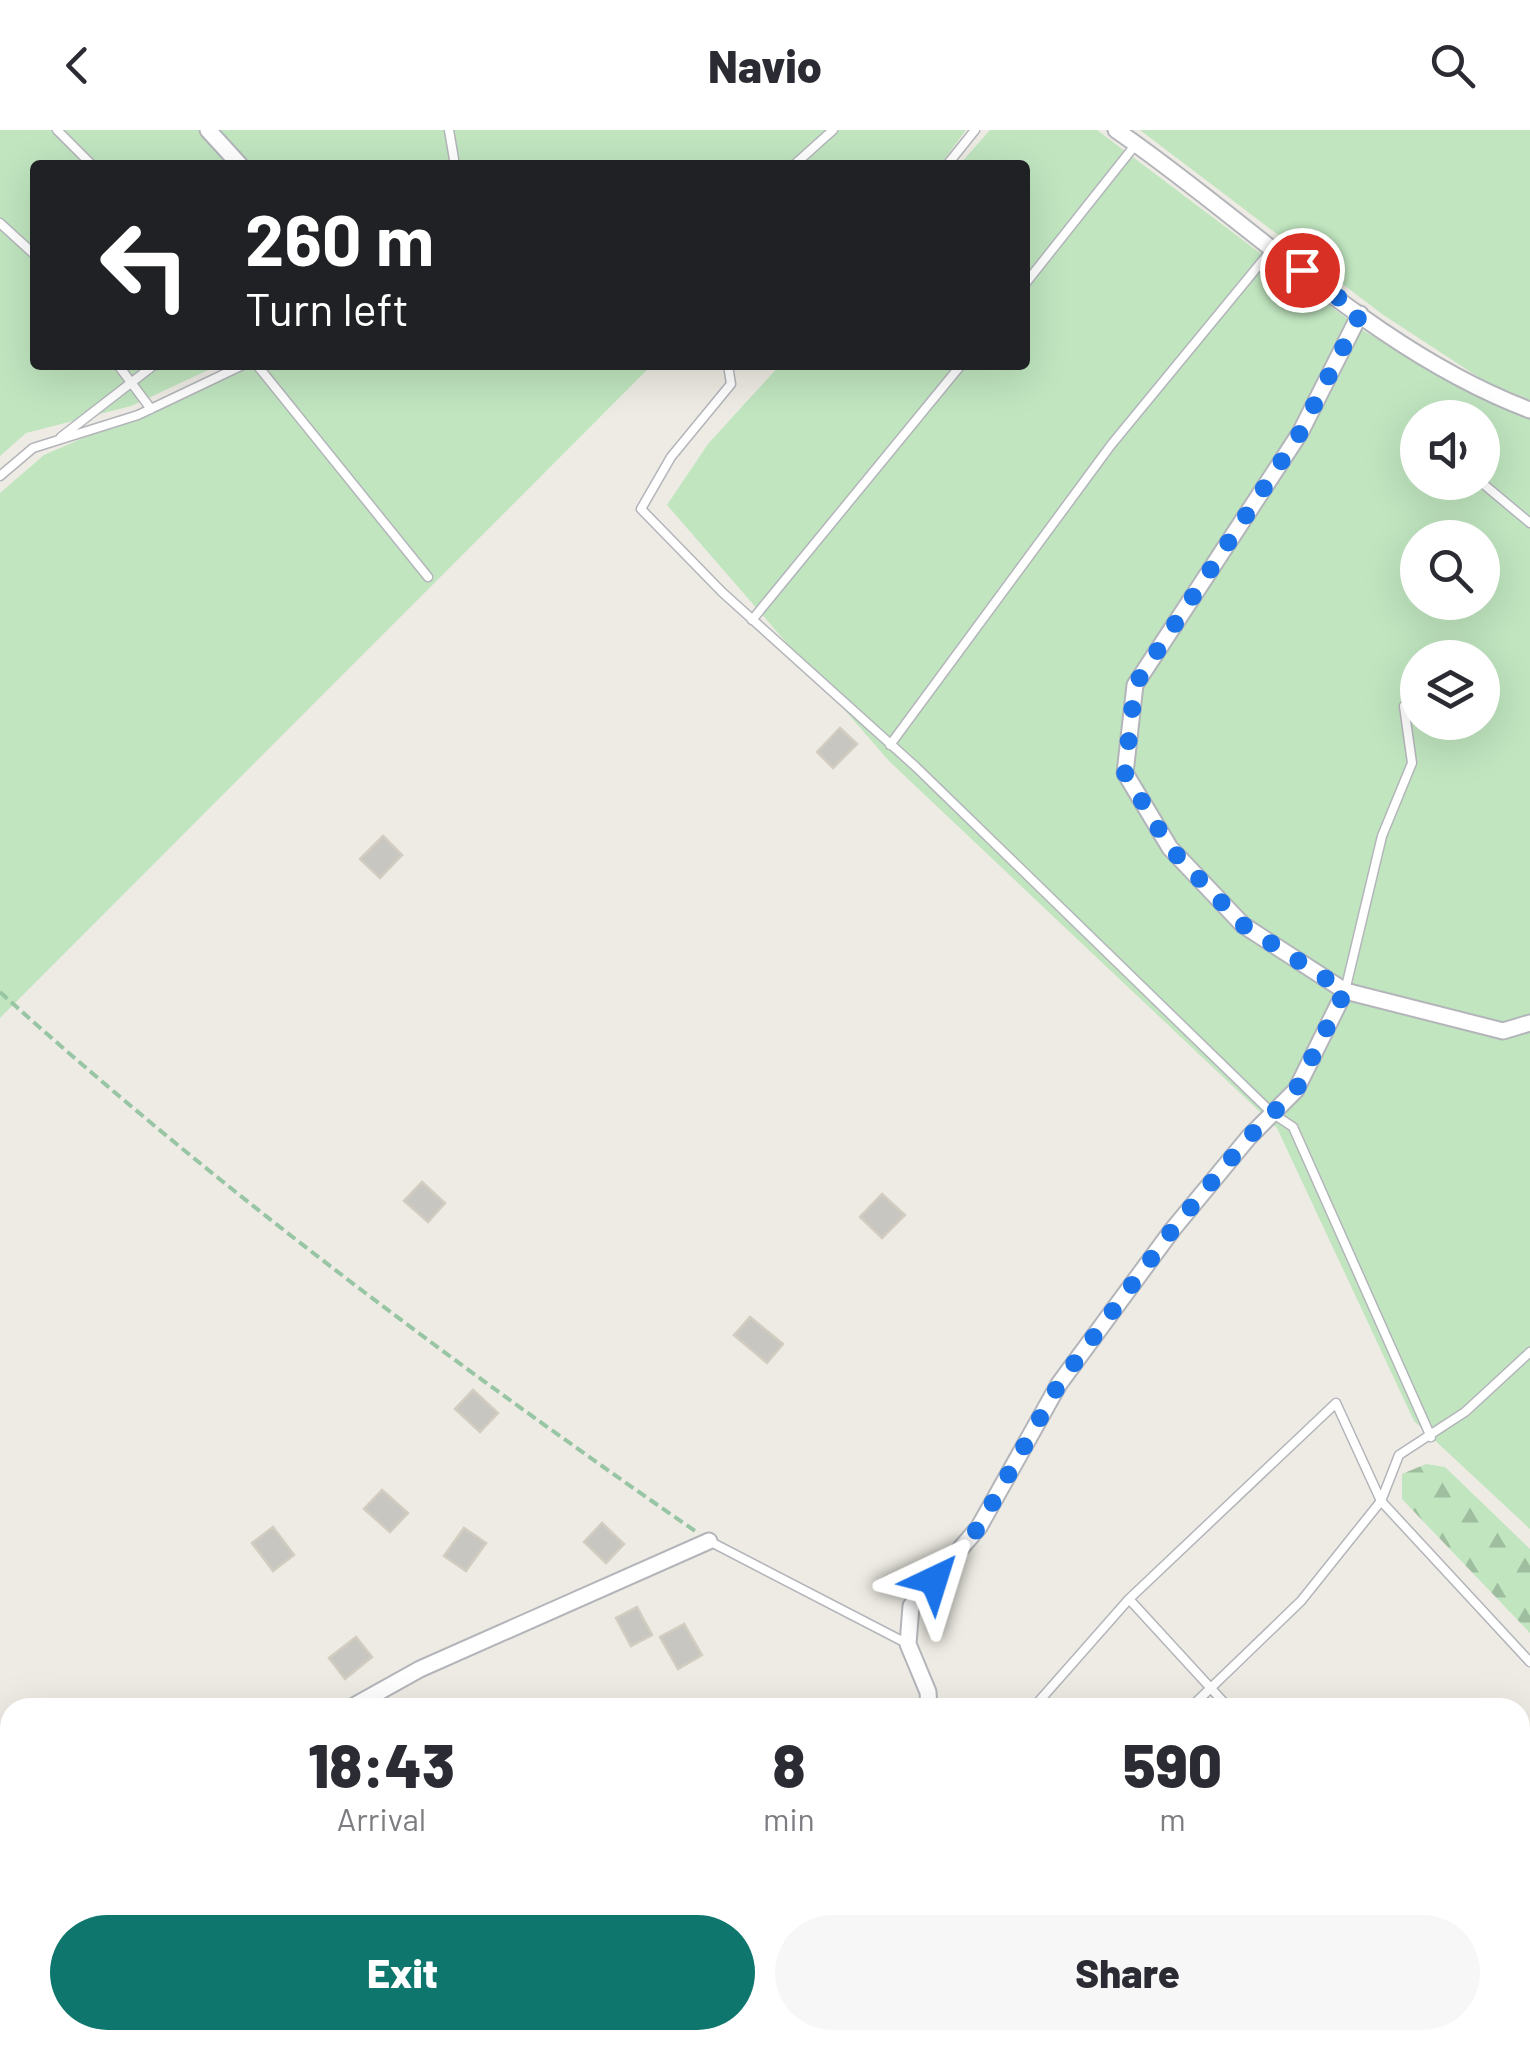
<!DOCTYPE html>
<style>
body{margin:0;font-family:Barlow,sans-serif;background:#f7f7f7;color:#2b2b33;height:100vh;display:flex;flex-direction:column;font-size:38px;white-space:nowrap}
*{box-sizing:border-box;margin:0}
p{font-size:32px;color:#7c7c81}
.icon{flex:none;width:55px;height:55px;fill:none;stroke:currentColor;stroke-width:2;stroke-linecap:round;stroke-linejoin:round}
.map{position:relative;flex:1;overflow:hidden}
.details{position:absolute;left:0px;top:1568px;width:1530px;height:352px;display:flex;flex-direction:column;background:#fff;border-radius:30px 30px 0 0;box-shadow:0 10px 40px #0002}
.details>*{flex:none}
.guide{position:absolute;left:30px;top:30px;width:1000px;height:210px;border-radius:10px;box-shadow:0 10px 40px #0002;background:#202124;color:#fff;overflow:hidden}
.buttons{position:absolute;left:1400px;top:270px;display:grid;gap:20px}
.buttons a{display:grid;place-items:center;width:100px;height:100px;border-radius:50%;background:#fff;box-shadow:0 10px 40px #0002;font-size:50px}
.pin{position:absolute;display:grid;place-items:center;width:85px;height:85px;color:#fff;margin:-42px;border:5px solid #fff;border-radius:50%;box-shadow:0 2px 10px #0007}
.me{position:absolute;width:110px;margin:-55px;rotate:41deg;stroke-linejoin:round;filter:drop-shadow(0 0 8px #0008)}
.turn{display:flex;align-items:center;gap:35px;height:210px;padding:0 50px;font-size:45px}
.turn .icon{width:130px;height:130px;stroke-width:2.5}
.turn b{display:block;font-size:70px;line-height:85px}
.eta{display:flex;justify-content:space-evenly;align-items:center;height:170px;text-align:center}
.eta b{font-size:60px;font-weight:800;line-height:70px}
.cta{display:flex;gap:20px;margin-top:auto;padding:20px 50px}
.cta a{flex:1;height:115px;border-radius:60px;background:#0f766e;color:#fff;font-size:40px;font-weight:800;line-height:115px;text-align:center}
.cta a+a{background:#f7f7f7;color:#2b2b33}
header{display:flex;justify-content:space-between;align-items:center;height:130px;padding:0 50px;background:#fff;font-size:45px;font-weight:800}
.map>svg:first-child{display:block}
.forest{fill:url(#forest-firs)}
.garden{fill:#c0e5bf;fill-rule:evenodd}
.building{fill:#c8c6c0;stroke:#d2ccc1;stroke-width:2.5}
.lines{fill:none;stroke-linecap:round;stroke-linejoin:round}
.lane-casing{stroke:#b3b5ba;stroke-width:11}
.street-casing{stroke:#b3b5ba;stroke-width:19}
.path{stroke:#98c6a4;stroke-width:4;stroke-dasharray:10 5;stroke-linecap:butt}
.lane{stroke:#fff;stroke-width:8}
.street{stroke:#fff;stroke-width:15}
.route{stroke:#1a73e8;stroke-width:18;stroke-dasharray:0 32.4}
</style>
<header><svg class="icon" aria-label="back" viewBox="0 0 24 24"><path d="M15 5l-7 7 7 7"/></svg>Navio<svg class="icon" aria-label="search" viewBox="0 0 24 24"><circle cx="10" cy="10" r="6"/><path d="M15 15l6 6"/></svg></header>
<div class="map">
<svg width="1530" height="1919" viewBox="0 0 1530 1919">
<defs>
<pattern id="forest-firs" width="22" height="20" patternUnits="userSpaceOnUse" patternTransform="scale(2.5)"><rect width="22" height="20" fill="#c0e5bf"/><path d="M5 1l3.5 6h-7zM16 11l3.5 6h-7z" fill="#9fbd9f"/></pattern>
</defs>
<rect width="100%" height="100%" fill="#edebe3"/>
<!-- forest -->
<path class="forest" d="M 1426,1334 L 1445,1337 L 1530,1419 L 1530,1503 L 1402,1369 L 1402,1344 Z"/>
<!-- garden -->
<path class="garden" d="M 0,0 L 966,0 L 940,35 L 35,35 L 35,235 L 219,235 L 131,276 L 26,303 L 0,326 Z
M 990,0 L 1097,0 L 1362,200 L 1480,268 L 1530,285 L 1530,1399 L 1414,1291 L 1277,998 L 889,631 L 667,375 L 708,314 L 780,235 L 1025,235 L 1025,35 L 959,35 ZM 1418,288 L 1482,288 L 1482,352 L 1418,352 ZM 1418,408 L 1482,408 L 1482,472 L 1418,472 ZM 1418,528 L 1482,528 L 1482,592 L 1418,592 Z
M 1140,0 L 1530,0 L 1530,270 L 1489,254 L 1382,184 Z
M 251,235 L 651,236 L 0,888 L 0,363 L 44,325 Z
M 1530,1769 L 1530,1919 L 1390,1919 L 1385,1910 L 1520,1910 L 1520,1775 Z"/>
<!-- building -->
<path class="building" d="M 840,598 L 857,614 L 833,638 L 817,622 Z
M 383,706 L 402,725 L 380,748 L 360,729 Z
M 422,1052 L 445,1073 L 428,1092 L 404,1071 Z
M 882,1064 L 905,1085 L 882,1108 L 860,1087 Z
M 750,1187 L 783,1214 L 767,1233 L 734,1205 Z
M 473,1260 L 498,1283 L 480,1302 L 455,1279 Z
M 382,1360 L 408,1383 L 390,1402 L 364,1379 Z
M 602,1393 L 624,1414 L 606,1433 L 584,1412 Z
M 273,1397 L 294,1425 L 273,1441 L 252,1413 Z
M 464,1398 L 486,1413 L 466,1441 L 444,1426 Z
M 637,1477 L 652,1505 L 631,1516 L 616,1488 Z
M 684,1494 L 702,1525 L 678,1539 L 660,1507 Z
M 356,1507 L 372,1527 L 345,1549 L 329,1528 Z"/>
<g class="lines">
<!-- lane casing -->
<g class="lane-casing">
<path id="lane" d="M 57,0 L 92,35
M 449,0 L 455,35
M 794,35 L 833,0
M 947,35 L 975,0
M 0,93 L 35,125
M 1025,154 L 1136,14
M 118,235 L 151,279
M 257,235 L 428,447
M 728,235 L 731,254 L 671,327 L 641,379 L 722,462 L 916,637 L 1272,983 L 1293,997 L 1431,1307
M 61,307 L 154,235
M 0,346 L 33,318 L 138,285 L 243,235
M 1481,352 L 1530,393
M 752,490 L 961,235
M 890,615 L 1111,315 L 1273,118
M 1345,861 L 1382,706 L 1412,633 L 1404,576
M 709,1411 L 908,1514
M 1033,1578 L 1129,1469
M 1190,1578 L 1301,1471 L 1381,1371 L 1399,1325 L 1465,1282 L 1530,1222
M 1229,1578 L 1129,1469 L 1336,1273 L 1381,1371 L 1530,1532
M 1520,1699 L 1530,1694
M 1520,1882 L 1530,1893"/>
</g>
<!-- street casing -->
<g class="street-casing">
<path id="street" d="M 208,0 L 240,35
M 1116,0 C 1250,92 1377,223 1530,280
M 1360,184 L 1300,303 L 1135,555 L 1125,643 L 1170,718 L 1243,795 L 1345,861 L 1503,901 L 1530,893
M 350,1578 L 420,1539 L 709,1411
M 929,1578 L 928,1562 L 908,1514 L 911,1476 L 979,1397 L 1059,1254 L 1173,1099 L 1249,1007 L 1296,960 L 1345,861
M 0,1844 L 10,1836
M 1354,1910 L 1362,1919
M 404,1919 L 418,1910
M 1174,1919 L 1185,1910"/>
</g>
<!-- path -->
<path class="path" d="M 0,862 C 218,1059 454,1234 695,1401"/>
<!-- lane -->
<use href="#lane" class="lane"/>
<!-- street -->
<use href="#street" class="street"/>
</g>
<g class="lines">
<!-- route -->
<path class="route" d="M 934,1450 L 979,1397 L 1059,1254 L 1173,1099 L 1249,1007 L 1296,960 L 1345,861 L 1243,795 L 1170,718 L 1125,643 L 1135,555 L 1300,303 L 1360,184 L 1302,140"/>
</g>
</svg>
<div class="buttons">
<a><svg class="icon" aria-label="sound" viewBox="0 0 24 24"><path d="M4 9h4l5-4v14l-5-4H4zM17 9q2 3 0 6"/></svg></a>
<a><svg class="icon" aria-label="search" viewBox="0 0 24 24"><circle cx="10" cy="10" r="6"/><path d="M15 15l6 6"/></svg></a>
<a><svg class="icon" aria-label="layers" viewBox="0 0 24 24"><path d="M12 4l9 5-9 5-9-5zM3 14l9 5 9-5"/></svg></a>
</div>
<div class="pin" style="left:1302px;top:140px;background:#d93025"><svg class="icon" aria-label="arrive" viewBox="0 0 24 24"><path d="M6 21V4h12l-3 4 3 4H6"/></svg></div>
<svg class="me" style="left:934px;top:1450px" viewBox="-20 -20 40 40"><path d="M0-17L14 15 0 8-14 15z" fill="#1a73e8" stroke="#fff" stroke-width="4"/></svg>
<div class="guide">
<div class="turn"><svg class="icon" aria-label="left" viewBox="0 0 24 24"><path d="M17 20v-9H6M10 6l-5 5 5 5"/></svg><div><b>260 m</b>Turn left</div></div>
</div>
<section class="details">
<div class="eta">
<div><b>18:43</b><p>Arrival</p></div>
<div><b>8</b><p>min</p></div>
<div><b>590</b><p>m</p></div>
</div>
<div class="cta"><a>Exit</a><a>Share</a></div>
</section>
</div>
